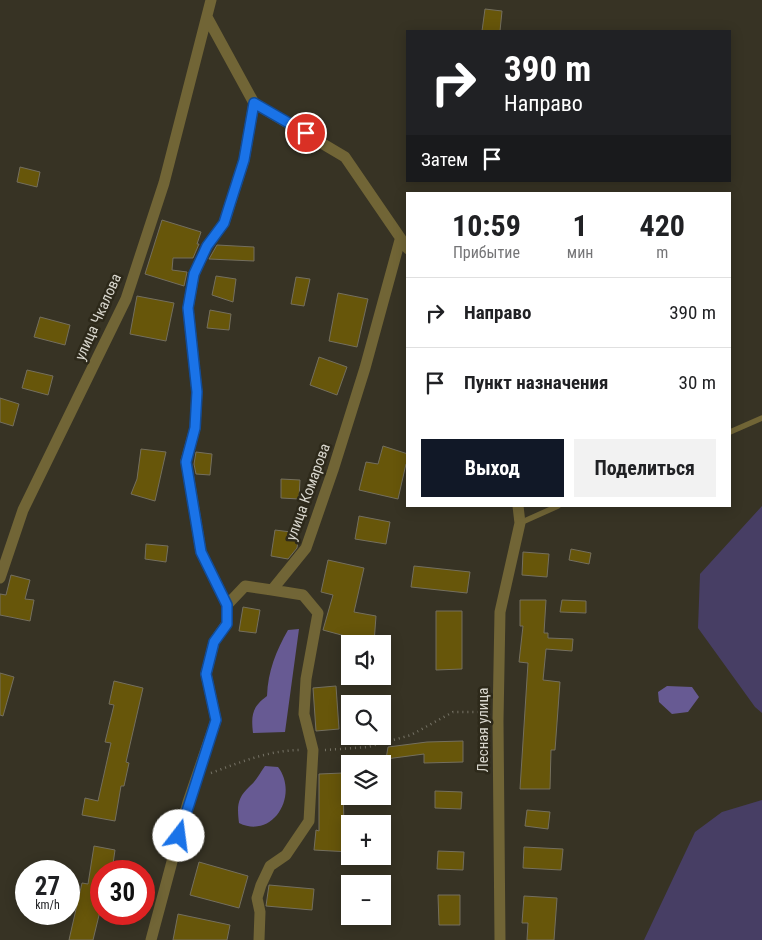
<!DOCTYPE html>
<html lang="ru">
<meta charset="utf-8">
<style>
body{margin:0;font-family:"Roboto Condensed",sans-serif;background:#f2f2f2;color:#202124;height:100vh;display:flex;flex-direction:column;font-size:19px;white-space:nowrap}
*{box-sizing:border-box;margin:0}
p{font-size:16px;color:#757577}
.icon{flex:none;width:28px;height:28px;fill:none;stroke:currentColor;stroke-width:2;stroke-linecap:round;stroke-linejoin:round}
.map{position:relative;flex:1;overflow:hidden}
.details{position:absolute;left:406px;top:192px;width:325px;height:315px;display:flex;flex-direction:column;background:#fff;border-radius:0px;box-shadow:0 2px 12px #0003}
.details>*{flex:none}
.guide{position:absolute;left:406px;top:30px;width:325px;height:152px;border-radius:0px;box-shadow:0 2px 12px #0003;background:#202124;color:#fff;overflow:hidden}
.tools{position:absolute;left:341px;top:635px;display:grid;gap:10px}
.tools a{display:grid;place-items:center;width:50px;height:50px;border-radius:0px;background:#fff;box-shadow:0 2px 12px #0003;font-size:25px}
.speed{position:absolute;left:15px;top:860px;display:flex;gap:10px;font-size:25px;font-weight:700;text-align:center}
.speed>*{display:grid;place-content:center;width:65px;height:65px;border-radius:50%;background:#fff;box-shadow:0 2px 12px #0003;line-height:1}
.speed small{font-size:12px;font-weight:400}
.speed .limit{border:8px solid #d22;background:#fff;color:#111}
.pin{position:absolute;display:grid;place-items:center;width:42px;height:42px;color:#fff;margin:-21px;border:2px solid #fff;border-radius:50%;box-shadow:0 1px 5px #0007}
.me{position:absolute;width:55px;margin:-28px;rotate:15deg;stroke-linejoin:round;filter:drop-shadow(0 0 4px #0008)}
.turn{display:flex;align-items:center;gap:18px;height:105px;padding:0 15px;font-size:22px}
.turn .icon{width:65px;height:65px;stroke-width:2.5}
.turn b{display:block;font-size:35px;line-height:42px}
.then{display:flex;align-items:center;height:48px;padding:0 15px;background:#0003;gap:10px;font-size:19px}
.eta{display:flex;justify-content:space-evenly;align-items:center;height:85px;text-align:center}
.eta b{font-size:30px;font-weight:700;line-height:35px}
.primary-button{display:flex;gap:10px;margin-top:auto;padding:10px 15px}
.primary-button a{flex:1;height:58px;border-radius:0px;background:#111827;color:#fff;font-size:20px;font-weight:700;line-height:58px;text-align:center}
.primary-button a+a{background:#f2f2f2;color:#202124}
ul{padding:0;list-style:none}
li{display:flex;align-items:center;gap:15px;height:70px;padding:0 15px;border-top:1px solid #e0e0e0}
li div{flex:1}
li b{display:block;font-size:19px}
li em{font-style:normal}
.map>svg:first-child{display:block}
.green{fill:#473e64}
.water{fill:#675a93}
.building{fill:#67560a;stroke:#746f5e}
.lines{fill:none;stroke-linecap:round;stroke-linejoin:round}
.path{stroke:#767366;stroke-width:2.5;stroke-dasharray:1 4;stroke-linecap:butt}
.lane{stroke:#716536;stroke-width:5.5}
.street{stroke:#716536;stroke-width:11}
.route-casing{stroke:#114b97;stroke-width:12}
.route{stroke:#1a73e8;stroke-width:9}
.labels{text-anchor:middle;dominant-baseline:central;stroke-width:5;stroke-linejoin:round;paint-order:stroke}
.street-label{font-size:15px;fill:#d8d6cd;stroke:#2d291a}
</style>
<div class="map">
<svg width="762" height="940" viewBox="0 0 762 940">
<rect width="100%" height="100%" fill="#373324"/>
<!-- green -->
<path class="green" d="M 762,506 L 762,713 L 755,707 L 698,628 L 700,574 Z
M 762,800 L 762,940 L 644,940 L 695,832 L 722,812 Z"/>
<!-- water -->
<path class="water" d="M 299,629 L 285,732 L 253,733 C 251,715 252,707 267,696 C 268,671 276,651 288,630 Z
M 667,686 L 692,687 L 699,697 L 688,712 L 672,714 L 659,702 L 658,692 Z
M 265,766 L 278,767 C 299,794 274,840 239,823 C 237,806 237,798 250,786 C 256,781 260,773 265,766 Z"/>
<!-- building -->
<path class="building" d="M 485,9 L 502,11 L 500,31 L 482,31 Z
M 20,167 L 40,172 L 37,187 L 17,182 Z
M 162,220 L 201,232 L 197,244 L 199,244 L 193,258 L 173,258 L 172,270 L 187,272 L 184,286 L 145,274 Z
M 217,245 L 254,247 L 254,261 L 209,259 Z
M 216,276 L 236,279 L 233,302 L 212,295 Z
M 296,277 L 310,279 L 304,306 L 291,304 Z
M 338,293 L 368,299 L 357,347 L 329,341 Z
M 137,296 L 174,303 L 166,341 L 130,334 Z
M 210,310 L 231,314 L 229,330 L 207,328 Z
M 40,317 L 70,325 L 65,345 L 34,337 Z
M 319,357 L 347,367 L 337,395 L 310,385 Z
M 27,370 L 53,376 L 48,395 L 22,388 Z
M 0,398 L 19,404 L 13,426 L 0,422 Z
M 383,446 L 408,454 L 408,465 L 406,464 L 398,499 L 359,490 L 366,462 L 378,464 Z
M 141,449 L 166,452 L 155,501 L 131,494 L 137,479 Z
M 196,452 L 212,454 L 210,475 L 196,474 L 194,464 Z
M 281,479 L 300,480 L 299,499 L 281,498 Z
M 359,516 L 390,522 L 386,544 L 355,539 Z
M 275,530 L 299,533 L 297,548 L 288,559 L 271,556 Z
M 146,544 L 168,546 L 166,562 L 145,559 Z
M 571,549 L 591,553 L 589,564 L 569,560 Z
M 523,552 L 549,554 L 547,577 L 522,575 Z
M 328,560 L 364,568 L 354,612 L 376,616 L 374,643 L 359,642 L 360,640 L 323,630 L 333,595 L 321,592 Z
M 414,566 L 470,572 L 467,593 L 411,587 Z
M 11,575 L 30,580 L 25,599 L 34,600 L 30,621 L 0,615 L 0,594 L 6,595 Z
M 520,600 L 546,600 L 544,633 L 548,633 L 548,638 L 573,639 L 572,651 L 546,649 L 543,680 L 560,682 L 555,750 L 551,750 L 550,789 L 520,789 L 528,663 L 519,662 L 523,626 L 520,626 Z
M 562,600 L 586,601 L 586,613 L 560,612 Z
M 243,607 L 260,610 L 256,633 L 239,631 Z
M 436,611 L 462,611 L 462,669 L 436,670 Z
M 0,673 L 14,677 L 3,716 L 0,715 Z
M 114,681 L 143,688 L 126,762 L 129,763 L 124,786 L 121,786 L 115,821 L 82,815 L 85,798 L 98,801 L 111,743 L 105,742 L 114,705 L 109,704 Z
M 336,686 L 339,729 L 316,731 L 313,688 Z
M 463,741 L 463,762 L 424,763 L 424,754 L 386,759 L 388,747 L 427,742 Z
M 343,773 L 344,832 L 350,832 L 350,852 L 314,850 L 316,830 L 319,831 L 319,774 Z
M 435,791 L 462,792 L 461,809 L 435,808 Z
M 527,810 L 550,812 L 548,829 L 525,826 Z
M 94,846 L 115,850 L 112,871 L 101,871 L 101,907 L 93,940 L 69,940 L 82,883 L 88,884 Z
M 524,847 L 563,849 L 561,870 L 523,868 Z
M 438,851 L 464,852 L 463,870 L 437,869 Z
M 199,862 L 248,876 L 239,908 L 190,895 Z
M 269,885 L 314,889 L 312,910 L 266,906 Z
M 438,895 L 460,895 L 460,925 L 439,925 Z
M 524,896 L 557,898 L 554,940 L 527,940 L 528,923 L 522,923 Z
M 178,914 L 230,925 L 227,940 L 173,940 Z"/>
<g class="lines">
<!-- path -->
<path class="path" d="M 325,750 L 368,747 L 411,735 L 453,712 L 486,712
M 211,773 C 241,762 269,750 302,750"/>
<!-- lane -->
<path class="lane" d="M 730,432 L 762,418
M 520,523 L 558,506"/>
<!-- street -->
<path class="street" d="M 207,17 L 254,103 L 345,157 L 408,249
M 0,578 L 23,510 L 126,299 L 164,183 L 211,0
M 227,605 L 245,586 L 272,590
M 151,940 L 188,802 L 216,720 L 206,674 L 214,642 L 227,623 L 227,605 L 201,552 L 186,461 L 195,428 L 197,392 L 188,308 L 194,274 L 207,246 L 224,223 L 244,160 L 254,103
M 259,940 L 260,912 L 257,898 L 261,885 L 270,866 L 286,855 L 309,821 L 313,750 L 304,714 L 306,679 L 318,613 L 303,595 L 272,590 L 306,548 L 333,470 L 365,368 L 400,240
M 500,940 L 498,721 L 500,612 L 520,523 L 518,506"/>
</g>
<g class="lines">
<!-- route casing -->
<g class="route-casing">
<path id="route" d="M 179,836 L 216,720 L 206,674 L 214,642 L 227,624 L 227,605 L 201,552 L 186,462 L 195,428 L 197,392 L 188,308 L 194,274 L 207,246 L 224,223 L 229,207 L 244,160 L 254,103 L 306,133"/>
</g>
<!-- route -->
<use href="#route" class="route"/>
</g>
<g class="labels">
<!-- street labels -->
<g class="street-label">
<text transform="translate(98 317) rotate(-66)">улица Чкалова</text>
<text transform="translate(308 492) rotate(-70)">улица Комарова</text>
<text transform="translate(483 730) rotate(-90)">Лесная улица</text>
</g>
</g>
</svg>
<div class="tools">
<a><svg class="icon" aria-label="sound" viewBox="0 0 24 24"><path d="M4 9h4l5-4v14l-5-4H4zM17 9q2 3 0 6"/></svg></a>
<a><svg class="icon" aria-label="search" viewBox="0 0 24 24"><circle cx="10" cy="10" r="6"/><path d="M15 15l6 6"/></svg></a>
<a><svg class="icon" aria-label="layers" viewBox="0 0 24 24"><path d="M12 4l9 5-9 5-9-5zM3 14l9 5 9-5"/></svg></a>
<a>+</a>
<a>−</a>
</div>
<div class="speed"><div>27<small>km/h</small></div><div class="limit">30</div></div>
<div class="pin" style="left:306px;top:133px;background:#d93025"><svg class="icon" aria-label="arrive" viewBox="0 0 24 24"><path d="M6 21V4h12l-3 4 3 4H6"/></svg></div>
<svg class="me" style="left:179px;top:836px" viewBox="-20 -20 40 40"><circle r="19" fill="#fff"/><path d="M0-13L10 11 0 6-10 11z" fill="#1a73e8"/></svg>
<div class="guide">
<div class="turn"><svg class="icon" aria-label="right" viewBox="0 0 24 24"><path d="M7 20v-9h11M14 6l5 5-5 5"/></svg><div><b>390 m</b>Направо</div></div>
<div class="then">Затем<svg class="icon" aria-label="arrive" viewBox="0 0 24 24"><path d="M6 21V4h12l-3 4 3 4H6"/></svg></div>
</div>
<section class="details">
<div class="eta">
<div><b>10:59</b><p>Прибытие</p></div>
<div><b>1</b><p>мин</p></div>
<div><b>420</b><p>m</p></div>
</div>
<ul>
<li><svg class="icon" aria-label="right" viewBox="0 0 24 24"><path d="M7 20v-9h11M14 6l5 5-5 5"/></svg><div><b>Направо</b></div><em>390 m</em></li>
<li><svg class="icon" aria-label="arrive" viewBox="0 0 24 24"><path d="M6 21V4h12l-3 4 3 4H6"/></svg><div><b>Пункт назначения</b></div><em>30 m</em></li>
</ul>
<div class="primary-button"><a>Выход</a><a>Поделиться</a></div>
</section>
</div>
